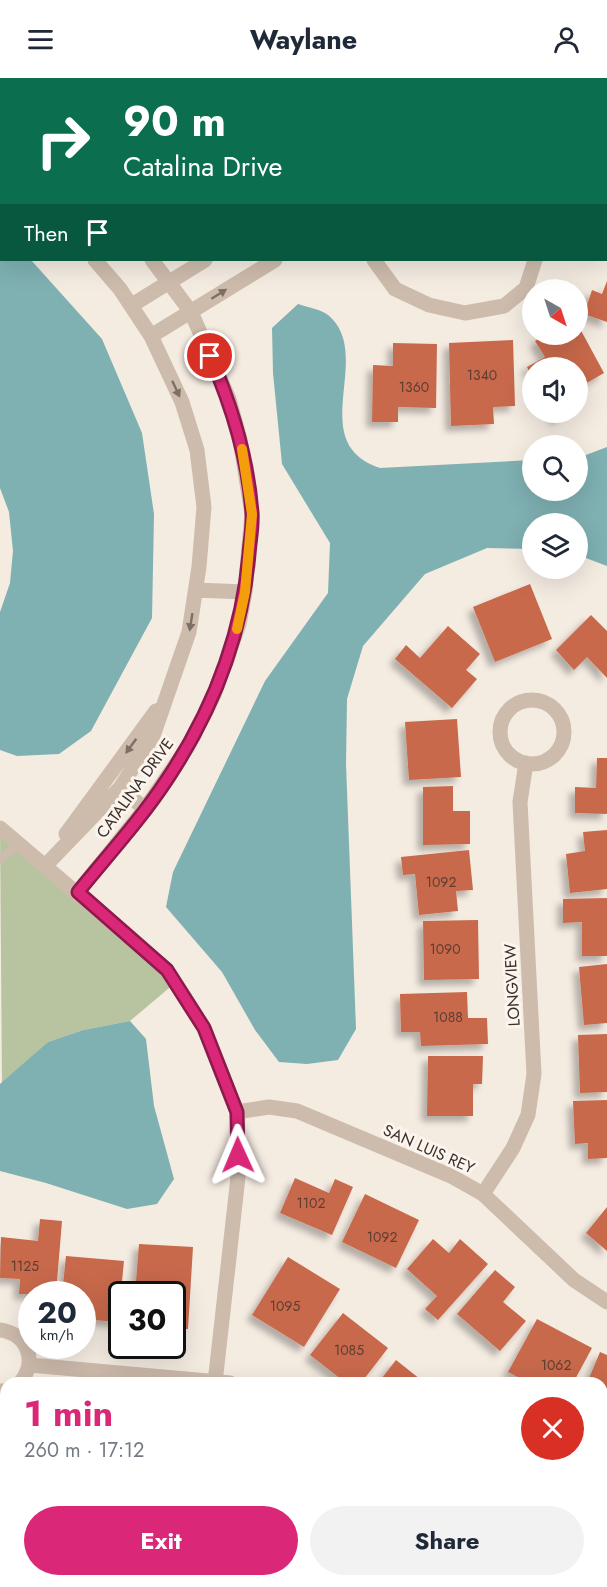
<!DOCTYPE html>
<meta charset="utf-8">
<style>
body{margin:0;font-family:Jost,sans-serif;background:#f2f2f3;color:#1f2937;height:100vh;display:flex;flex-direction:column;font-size:22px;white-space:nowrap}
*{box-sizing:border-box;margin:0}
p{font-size:20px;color:#747a83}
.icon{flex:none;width:33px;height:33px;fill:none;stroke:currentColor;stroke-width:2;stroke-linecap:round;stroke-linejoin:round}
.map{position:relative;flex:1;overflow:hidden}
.side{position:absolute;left:0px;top:1299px;width:608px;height:210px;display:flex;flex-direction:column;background:#fff;border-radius:18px 18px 0 0;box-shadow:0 6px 24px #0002}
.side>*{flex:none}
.top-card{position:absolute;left:0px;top:0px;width:608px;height:183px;box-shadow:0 6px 24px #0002;background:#0b6e4f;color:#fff;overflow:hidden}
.needle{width:39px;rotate:141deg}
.fabs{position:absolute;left:522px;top:201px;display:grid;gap:12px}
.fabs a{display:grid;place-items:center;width:66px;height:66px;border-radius:50%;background:#fff;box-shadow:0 6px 24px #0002;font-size:30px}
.speed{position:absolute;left:18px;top:1203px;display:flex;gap:12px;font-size:30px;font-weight:700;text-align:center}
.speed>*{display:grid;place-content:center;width:78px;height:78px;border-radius:50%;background:#fff;box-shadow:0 6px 24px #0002;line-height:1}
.speed small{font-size:15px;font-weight:400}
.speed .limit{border:3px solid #111;border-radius:9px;background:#fff;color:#111}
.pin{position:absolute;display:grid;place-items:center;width:51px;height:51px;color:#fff;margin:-26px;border:3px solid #fff;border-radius:50%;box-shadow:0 2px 6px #0007}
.me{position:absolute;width:66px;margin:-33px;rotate:359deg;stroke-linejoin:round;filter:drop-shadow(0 0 4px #0008)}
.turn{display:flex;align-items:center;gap:21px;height:126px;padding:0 24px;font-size:27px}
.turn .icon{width:78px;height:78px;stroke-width:2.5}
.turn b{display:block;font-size:42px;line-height:51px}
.then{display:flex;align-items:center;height:57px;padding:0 24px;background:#0003;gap:12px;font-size:22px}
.round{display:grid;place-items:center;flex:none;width:63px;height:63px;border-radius:32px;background:#f2f2f3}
.head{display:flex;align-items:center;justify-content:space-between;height:102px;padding:0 24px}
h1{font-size:36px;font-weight:700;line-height:45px;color:#db2777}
.action{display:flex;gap:12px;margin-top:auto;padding:12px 24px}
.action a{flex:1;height:69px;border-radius:36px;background:#db2777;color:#fff;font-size:24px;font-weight:700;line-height:69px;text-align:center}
.action a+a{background:#f2f2f3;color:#1f2937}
header{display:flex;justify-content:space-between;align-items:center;height:78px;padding:0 24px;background:#fff;font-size:27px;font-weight:700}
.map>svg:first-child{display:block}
.green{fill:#b8c4a0}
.water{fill:#7fb0b2}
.building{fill:#c8694b;filter:url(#shadow)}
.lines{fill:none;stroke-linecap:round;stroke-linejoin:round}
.service{stroke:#cdbbac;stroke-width:9}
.minor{stroke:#cdbbac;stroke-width:15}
.oneway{fill:#7d6f65}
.route-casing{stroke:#8e194d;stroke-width:15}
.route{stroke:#db2777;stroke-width:10}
.slow{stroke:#f59e0b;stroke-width:10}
.labels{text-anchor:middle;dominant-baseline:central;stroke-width:6;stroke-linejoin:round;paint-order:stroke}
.number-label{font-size:14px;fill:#5e3e33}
.street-label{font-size:16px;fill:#3b302b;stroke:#fbf5ee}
</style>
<header><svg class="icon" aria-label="menu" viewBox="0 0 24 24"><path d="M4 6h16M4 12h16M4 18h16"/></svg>Waylane<svg class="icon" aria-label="person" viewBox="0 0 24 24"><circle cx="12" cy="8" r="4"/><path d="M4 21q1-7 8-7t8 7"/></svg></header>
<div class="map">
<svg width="607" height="1509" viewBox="0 0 607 1509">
<defs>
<filter id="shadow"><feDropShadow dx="-5.5" dy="5.5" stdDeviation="3" flood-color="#0004"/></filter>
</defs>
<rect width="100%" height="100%" fill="#f4ebe1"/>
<!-- green -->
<path class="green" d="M 0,750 L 175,905 L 130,943 L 83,952 L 48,964 L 2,1006 Z"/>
<!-- water -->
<path class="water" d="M 52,0 L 235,0 L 236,1 L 53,2 Z
M 0,146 L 2,182 L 31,182 L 102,261 L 142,355 L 154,436 L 152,540 L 91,653 L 59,676 L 17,678 L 0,672 L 0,534 L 10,505 L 13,473 L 9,434 L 0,410 Z
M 298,226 C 306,229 321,231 328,237 C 376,277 303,365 380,390 L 532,382 L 532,412 L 578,412 L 578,380 L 607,369 L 607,488 L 578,477 L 578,446 L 532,446 L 532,471 L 487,470 L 425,496 L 363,568 L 347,621 L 346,686 L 356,951 L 338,982 L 307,986 L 279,984 L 255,952 L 222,894 L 166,829 L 173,794 L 265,603 L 328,515 L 330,465 L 282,386 L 273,295 L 272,250 Z
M 130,943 L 146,961 L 154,1028 L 174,1101 L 157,1126 L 127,1131 L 46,1105 L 0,1093 L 0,1006 L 48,964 L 83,952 Z
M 0,1463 L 6,1464 L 6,1503 L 92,1503 L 91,1509 L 0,1509 Z"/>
<!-- building -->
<path class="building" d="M 607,203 L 607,244 L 584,236 L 592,212 L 602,216 Z
M 578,247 L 604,295 L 578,310 L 578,290 L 532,290 L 532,300 L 527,289 L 545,279 L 535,263 L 546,256 L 578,256 Z
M 513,262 L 515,328 L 493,329 L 494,346 L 451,348 L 449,265 Z
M 393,265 L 437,266 L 436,330 L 398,329 L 398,344 L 372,344 L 373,287 L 393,288 Z
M 552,334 L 569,334 L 556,342 Z
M 530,506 L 552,561 L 495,584 L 473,529 Z
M 591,537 L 607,553 L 607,600 L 587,579 L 574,592 L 556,572 Z
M 448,548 L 480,576 L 466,592 L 477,601 L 452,630 L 395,581 L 406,567 L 420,580 Z
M 457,641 L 461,699 L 409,702 L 405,644 Z
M 597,680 L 607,680 L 607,736 L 575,735 L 575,709 L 596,710 Z
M 453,708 L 453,733 L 470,733 L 470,766 L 423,767 L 423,709 Z
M 607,752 L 607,811 L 570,815 L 566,776 L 585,773 L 583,754 Z
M 469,772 L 473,812 L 456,813 L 458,833 L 419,837 L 415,796 L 403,797 L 401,779 Z
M 607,820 L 607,878 L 582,878 L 582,844 L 563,845 L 563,821 Z
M 478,842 L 479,901 L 424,902 L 423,843 Z
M 607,886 L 607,945 L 584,947 L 579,889 Z
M 467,914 L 468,940 L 487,940 L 488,966 L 421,968 L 420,954 L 401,954 L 400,916 Z
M 607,956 L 607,1014 L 580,1015 L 578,957 Z
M 428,978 L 483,978 L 482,1006 L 473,1006 L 473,1038 L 427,1038 Z
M 607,1022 L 607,1080 L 588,1081 L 588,1065 L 575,1066 L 573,1023 Z
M 295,1100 L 329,1115 L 335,1101 L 353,1109 L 332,1157 L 280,1135 Z
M 365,1116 L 419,1142 L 396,1190 L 342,1164 Z
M 607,1129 L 607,1173 L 586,1155 Z
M 40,1141 L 62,1143 L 56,1216 L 19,1216 L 20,1201 L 0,1200 L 1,1159 L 38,1163 Z
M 433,1161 L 449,1175 L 460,1161 L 488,1186 L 438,1242 L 425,1231 L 437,1218 L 407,1191 Z
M 139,1166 L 193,1169 L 188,1251 L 172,1250 L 172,1216 L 135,1216 Z
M 66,1178 L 124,1183 L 118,1244 L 82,1241 L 82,1216 L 62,1216 Z
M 288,1179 L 340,1211 L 304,1269 L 252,1237 Z
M 495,1192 L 515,1209 L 503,1224 L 526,1243 L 500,1273 L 457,1236 Z
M 343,1235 L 388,1270 L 361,1305 L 346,1305 L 310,1277 Z
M 537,1241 L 592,1270 L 573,1305 L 529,1305 L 508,1294 Z
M 600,1274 L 607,1277 L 607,1334 L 602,1331 L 602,1305 L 587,1305 Z
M 396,1282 L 425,1305 L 378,1305 Z
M 0,1359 L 6,1360 L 6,1407 L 0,1406 Z
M 602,1372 L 607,1375 L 607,1442 L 602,1454 Z
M 350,1503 L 411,1503 L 407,1509 L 360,1509 Z
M 422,1503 L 439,1503 L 450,1509 L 418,1509 Z"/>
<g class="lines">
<!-- service -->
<path class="service" d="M 0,781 L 20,766"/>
<!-- minor -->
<path class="minor" d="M 514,0 L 516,2
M 388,2 L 388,0
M 0,21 L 2,23
M 0,82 L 2,84
M 606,130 L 607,130
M 374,182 L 395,211 L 429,227 L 465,235 L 504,228 L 526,210 L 535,182
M 132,227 L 205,182
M 151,258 L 275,182
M 196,512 L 245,514
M500 654a32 32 0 1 1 64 0a32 32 0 1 1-64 0Z
M 120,710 L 145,731
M 0,750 L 167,892 L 204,950 L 237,1034 L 238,1099 L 215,1305
M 66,756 L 156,633
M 46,787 L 120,710 L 153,658 L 189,554 L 199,489 L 204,429 L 197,372 L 182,324 L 151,258 L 120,211 L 95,182
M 78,814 L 145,731 L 187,670 L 214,617 L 239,546 L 245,514 L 252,436 L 240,362 L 229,321 L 191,234 L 152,182
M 237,1034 L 269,1029 L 297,1033 L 451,1098 L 483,1116 L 574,1202 L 607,1224
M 483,1116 L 513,1070 L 528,1037 L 534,996 L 520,724 L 526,685
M 0,1252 C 28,1256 38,1283 20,1305
M 30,1287 L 230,1305
M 0,1313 L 6,1313
M 582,1503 L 588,1509
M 192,1509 L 193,1503"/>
</g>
<!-- one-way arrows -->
<defs><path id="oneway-solid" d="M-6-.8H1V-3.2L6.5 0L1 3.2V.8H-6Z" transform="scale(1.5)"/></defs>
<g class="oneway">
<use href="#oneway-solid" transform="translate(219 216) rotate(-32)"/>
<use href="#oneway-solid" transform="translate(176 311) rotate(65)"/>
<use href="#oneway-solid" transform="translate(191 544) rotate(99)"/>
<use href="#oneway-solid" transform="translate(131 668) rotate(126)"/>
</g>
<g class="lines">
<!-- route casing -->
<g class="route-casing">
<path id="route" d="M 210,278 C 232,328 248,380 252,435 C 253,448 250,462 249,476 C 242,557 213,632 168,700 C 142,740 109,776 78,814 L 167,892 L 204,950 L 237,1034 L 238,1077"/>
</g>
<!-- route -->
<use href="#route" class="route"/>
<!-- slow -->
<path class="slow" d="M 237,551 L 245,514 L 252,436 L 242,371"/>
</g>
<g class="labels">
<!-- number labels -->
<g class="number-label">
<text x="482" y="297">1340</text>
<text x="414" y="309">1360</text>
<text x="441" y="804">1092</text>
<text x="445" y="871">1090</text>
<text x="448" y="939">1088</text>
<text x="311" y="1125">1102</text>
<text x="382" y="1159">1092</text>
<text x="25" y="1188">1125</text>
<text x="285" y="1228">1095</text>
<text x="349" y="1272">1085</text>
<text x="556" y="1287">1062</text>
</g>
<!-- street labels -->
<g class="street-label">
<text transform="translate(135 710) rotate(-54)">CATALINA DRIVE</text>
<text transform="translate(512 907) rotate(-93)">LONGVIEW</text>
<text transform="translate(429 1071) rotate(24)">SAN LUIS REY</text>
</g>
</g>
</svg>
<div class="fabs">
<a><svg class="needle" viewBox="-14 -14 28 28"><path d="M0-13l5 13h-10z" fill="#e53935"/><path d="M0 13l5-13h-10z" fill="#747a83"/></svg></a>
<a><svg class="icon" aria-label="sound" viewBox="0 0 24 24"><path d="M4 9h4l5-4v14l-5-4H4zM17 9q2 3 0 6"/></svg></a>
<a><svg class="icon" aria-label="search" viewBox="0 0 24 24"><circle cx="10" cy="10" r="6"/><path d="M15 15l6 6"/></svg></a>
<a><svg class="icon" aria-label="layers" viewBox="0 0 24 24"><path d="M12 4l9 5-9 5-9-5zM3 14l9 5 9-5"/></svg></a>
</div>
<div class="speed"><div>20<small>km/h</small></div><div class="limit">30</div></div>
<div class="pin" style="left:210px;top:278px;background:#d93025"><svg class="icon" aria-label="arrive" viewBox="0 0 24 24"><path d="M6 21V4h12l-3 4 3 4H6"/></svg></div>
<svg class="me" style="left:238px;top:1077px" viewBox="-20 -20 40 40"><path d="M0-17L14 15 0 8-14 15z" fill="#db2777" stroke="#fff" stroke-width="4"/></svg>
<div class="top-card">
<div class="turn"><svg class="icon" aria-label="right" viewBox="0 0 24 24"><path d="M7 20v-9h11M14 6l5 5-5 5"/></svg><div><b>90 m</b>Catalina Drive</div></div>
<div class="then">Then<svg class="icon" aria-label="arrive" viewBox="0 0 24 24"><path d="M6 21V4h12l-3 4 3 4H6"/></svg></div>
</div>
<section class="side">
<div class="head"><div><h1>1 min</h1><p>260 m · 17:12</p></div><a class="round" style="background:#d93025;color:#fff"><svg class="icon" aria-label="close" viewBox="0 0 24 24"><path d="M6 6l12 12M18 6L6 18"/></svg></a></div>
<div class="action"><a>Exit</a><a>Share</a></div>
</section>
</div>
